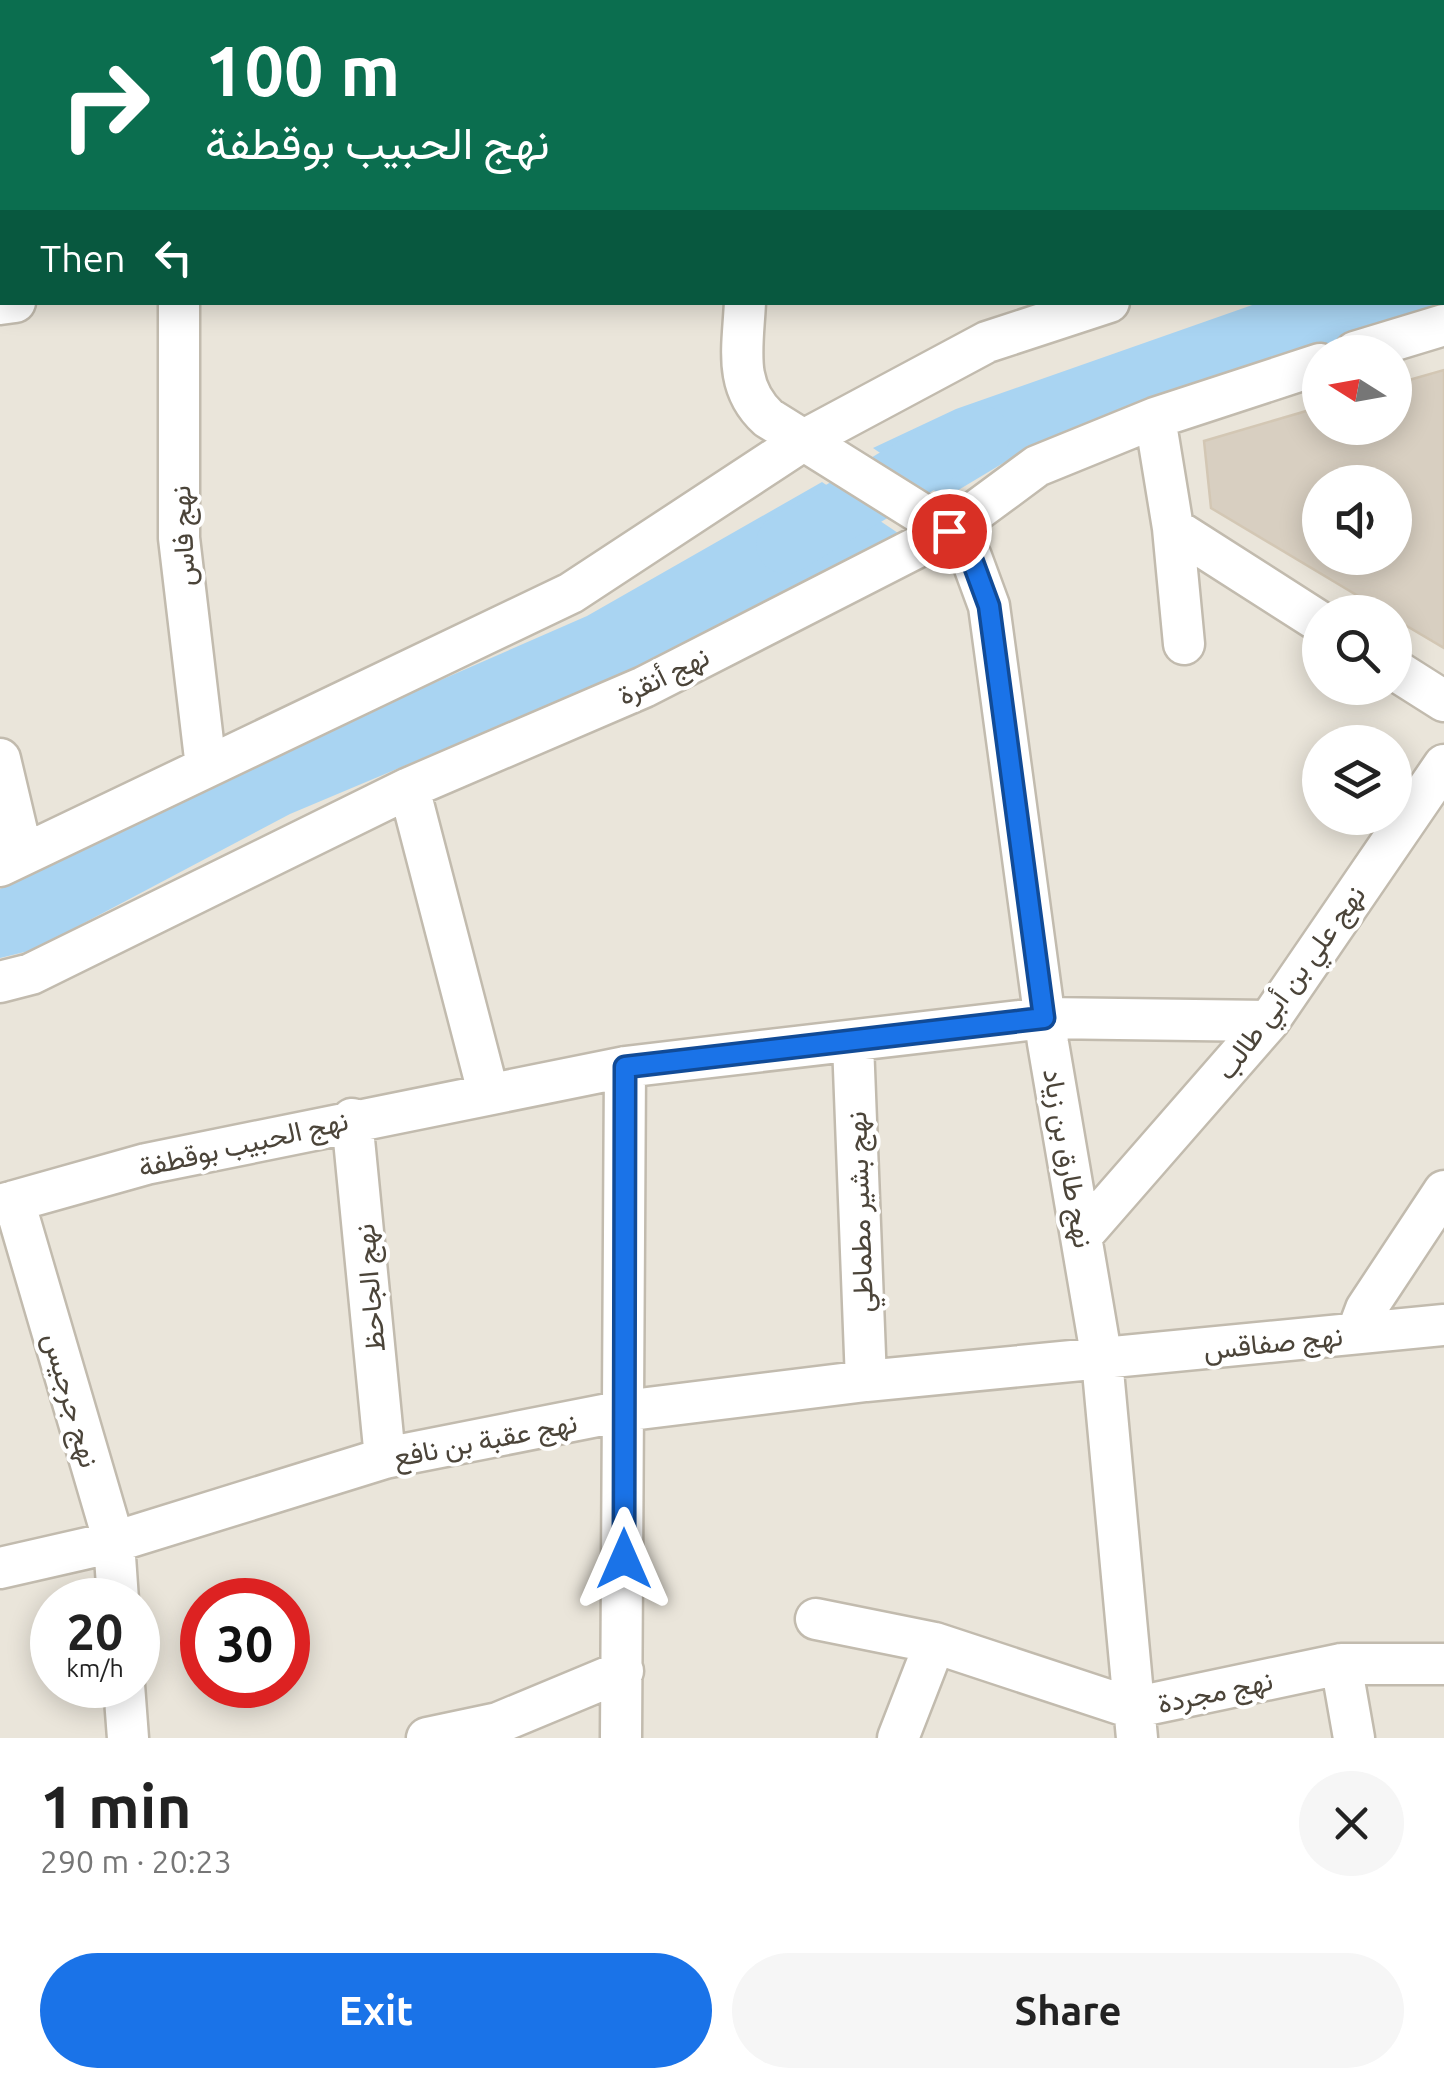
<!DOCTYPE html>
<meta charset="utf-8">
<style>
body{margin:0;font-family:Ubuntu,Vazirmatn,sans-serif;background:#f6f6f6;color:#222;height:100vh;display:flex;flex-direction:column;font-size:38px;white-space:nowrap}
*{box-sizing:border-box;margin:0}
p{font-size:32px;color:#767676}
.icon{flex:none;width:55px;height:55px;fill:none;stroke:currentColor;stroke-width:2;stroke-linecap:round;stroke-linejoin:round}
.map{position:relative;height:1738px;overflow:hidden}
.details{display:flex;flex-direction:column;background:#fff;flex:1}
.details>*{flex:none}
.banner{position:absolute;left:0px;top:0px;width:1445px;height:305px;box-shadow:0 5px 25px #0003;background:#0b6e4f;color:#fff;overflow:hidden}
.needle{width:65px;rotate:281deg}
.tools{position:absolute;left:1302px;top:335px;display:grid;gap:20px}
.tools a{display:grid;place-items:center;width:110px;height:110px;border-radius:50%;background:#fff;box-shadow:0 5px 25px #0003;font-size:50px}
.speed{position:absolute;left:30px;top:1578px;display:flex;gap:20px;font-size:50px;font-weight:700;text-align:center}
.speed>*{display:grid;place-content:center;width:130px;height:130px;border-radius:50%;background:#fff;box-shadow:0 5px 25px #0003;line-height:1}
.speed small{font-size:25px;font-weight:400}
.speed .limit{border:15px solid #d22;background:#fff;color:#111}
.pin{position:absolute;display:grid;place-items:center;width:85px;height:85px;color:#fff;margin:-42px;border:5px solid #fff;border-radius:50%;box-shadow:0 2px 10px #0007}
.me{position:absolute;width:110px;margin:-55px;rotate:0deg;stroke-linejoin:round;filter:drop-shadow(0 0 8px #0008)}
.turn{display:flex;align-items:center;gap:35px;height:210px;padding:0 40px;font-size:45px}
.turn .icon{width:130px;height:130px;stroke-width:2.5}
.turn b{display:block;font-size:70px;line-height:85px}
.then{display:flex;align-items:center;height:95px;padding:0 40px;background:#0003;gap:20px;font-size:38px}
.round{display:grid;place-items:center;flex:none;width:105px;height:105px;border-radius:52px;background:#f6f6f6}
.headline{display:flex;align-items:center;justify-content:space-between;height:170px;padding:0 40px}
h1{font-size:60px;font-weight:700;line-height:75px}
.action{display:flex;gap:20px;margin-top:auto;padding:20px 40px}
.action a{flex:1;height:115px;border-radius:60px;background:#1a73e8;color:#fff;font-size:40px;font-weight:700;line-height:115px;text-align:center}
.action a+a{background:#f6f6f6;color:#222}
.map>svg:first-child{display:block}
.residential{fill:#eae5da;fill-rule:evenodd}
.water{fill:#a9d4f2}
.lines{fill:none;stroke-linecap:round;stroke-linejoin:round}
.river{stroke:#a9d4f2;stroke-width:60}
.building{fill:#d8cfc1;stroke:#d3c7b4;stroke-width:2.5;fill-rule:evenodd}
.minor-casing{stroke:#c2bbae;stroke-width:45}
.minor{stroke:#fff;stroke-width:40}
.route-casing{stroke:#114b97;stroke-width:25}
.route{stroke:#1a73e8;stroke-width:18}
.labels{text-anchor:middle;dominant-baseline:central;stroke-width:8;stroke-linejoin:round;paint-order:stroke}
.street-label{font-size:28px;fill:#4b4439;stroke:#fff}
</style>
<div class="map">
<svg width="1444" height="1738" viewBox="0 0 1444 1738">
<rect width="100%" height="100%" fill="#f6f3ec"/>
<!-- residential -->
<path class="residential" d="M 0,0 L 1444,0 L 1444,1738 L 0,1738 ZM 2,2 L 1442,2 L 1442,302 L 2,302 ZM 1320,352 L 1395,352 L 1395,428 L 1320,428 ZM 1320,482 L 1395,482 L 1395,558 L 1320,558 ZM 1320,612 L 1395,612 L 1395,688 L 1320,688 ZM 1320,742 L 1395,742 L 1395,818 L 1320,818 ZM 52,1600 L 138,1600 L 138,1685 L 52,1685 ZM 202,1600 L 288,1600 L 288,1685 L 202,1685 Z"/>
<!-- water -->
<path class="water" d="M 1444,246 L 1444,311 L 1354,334 L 1010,459 L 945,498 L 873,448 L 956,409 L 1258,303 L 1442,302 Z
M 822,482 L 901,535 L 632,670 L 290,814 L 33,950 L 0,958 L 0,889 L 269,755 L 587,616 Z"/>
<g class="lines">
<!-- river -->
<path class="river" d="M 786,544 L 944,449 L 980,435"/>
</g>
<!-- building -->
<path class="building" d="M 0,112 L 2,112 L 2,192 L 0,191 Z
M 1444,370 L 1444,648 L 1395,619 L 1395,612 L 1385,612 L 1211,508 L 1204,441 L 1320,407 L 1320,428 L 1395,428 L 1395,384 ZM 1320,482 L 1395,482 L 1395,558 L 1320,558 Z"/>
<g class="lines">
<!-- minor casing -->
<g class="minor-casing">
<path id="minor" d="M 715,0 L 715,2
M 1146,0 L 1146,2
M 1420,0 L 1422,2
M 187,2 L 187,0
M 936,2 L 936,0
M 1382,2 L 1385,0
M 1442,32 L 1444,35
M 1442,205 L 1444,205
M 179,302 L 179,538 L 206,767
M 745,302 C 743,347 733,386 768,418 L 949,531 L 971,557 L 989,606 L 1048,1043 L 1102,1360 L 1137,1738
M 0,304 L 15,302
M 1355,352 L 1444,325
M 1155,418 L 1173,528 L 1184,644
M 1173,528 L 1320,622
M 1395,670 L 1444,701
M 0,759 L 22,852
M 409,788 L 488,1092
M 0,866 L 571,593 L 804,440 L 987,342 L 1109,302
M 0,982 L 31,974 L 409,788 L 644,687 L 949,531 L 1037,466 L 1155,418 L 1320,364
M 853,1043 L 866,1381
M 352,1119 L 385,1458
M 14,1201 L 114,1542 L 118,1600
M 0,1205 L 146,1164 L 625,1067 L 1044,1018 L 1269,1021
M 1083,1234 L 1269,1021 L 1444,765
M 1357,1333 L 1366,1309 L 1444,1191
M 0,1568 L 114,1542 L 385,1458 L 623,1411 L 866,1381 L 1444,1325
M 816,1619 L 935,1643
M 1341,1664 L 1354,1738
M 124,1685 L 128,1738
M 427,1738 L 498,1723 L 623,1671
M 621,1738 L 625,1067
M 898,1738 L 935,1643 L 1132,1708 L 1341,1664 L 1444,1664"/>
</g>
<!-- minor -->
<use href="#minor" class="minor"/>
</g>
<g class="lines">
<!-- route casing -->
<g class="route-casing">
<path id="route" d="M 624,1559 L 625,1067 L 1044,1018 L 989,606 L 971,557 L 949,531"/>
</g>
<!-- route -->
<use href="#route" class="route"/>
</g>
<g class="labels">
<!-- street labels -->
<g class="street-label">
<text transform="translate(182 536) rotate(-93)">نهج فاس</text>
<text transform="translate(663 675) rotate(-26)">نهج أنقرة</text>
<text transform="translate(1290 982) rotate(-54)">نهج علي بن أبي طالب</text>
<text transform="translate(243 1143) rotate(-13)">نهج الحبيب بوقطفة</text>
<text transform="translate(1069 1158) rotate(80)">نهج طارق بن زياد</text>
<text transform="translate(859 1212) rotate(-92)">نهج بشير مطماطي</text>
<text transform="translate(369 1288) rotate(-95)">نهج الجاحظ</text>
<text transform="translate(1273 1342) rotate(-6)">نهج صفاقس</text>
<text transform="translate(72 1400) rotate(74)">نهج جرجيس</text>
<text transform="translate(485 1439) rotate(-11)">نهج عقبة بن نافع</text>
<text transform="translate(1215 1691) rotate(-12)">نهج مجردة</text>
</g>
</g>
</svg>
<div class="tools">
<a><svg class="needle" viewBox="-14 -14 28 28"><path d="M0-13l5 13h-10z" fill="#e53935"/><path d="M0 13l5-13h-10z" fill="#767676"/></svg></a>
<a><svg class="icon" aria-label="sound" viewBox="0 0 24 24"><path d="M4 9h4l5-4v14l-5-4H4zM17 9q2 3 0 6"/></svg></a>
<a><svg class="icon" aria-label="search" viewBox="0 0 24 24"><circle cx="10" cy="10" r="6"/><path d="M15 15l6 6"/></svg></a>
<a><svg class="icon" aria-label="layers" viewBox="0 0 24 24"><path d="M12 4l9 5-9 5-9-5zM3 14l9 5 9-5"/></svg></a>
</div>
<div class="speed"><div>20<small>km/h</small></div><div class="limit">30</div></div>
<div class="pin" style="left:949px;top:531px;background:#d93025"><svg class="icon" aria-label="arrive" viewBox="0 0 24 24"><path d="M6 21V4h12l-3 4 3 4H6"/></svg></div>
<svg class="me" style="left:624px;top:1559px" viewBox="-20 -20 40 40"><path d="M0-17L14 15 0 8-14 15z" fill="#1a73e8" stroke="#fff" stroke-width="4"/></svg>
<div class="banner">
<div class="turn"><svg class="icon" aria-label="right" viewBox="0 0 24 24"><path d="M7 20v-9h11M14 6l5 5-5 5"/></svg><div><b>100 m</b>نهج الحبيب بوقطفة</div></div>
<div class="then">Then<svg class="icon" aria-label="left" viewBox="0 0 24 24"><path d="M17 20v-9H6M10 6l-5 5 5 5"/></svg></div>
</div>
</div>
<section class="details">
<div class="headline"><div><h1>1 min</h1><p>290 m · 20:23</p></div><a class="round"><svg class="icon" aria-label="close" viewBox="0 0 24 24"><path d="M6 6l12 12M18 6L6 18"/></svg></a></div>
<div class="action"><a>Exit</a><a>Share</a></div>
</section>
